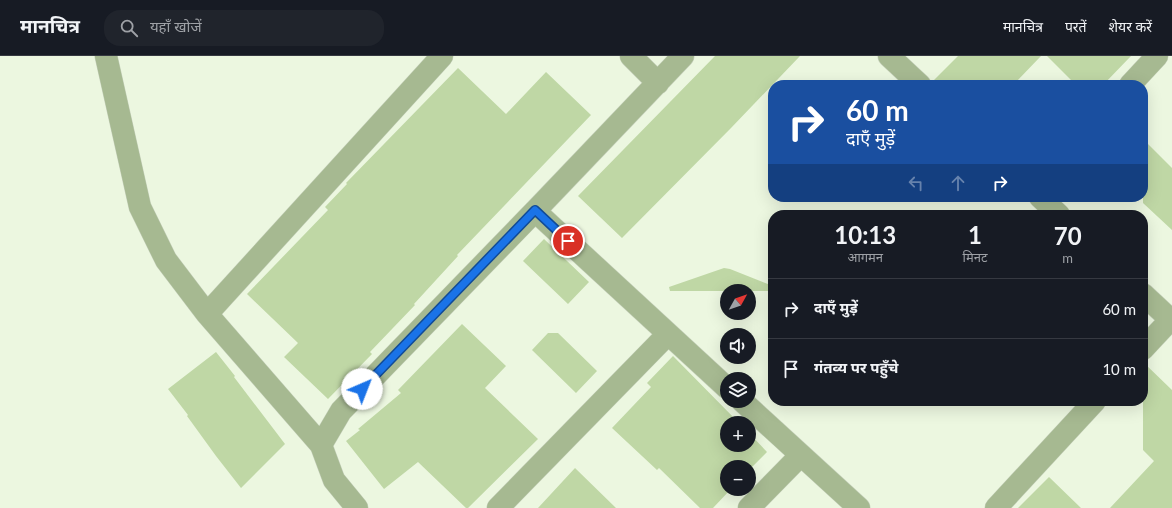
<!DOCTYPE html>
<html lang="hi">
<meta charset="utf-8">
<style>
body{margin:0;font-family:Lato,"Noto Sans Devanagari",sans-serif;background:#20242c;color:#f1f3f6;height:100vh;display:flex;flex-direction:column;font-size:15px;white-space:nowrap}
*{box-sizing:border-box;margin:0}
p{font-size:13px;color:#9ea1a6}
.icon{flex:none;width:22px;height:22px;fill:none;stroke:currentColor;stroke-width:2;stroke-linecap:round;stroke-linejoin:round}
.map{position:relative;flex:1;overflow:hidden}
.drawer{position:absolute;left:768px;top:154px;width:380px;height:196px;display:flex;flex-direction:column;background:#171b24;border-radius:16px;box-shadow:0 4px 16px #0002}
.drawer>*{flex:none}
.guide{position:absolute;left:768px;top:24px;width:380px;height:122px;border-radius:16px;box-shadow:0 4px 16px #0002;background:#1a4fa0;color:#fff;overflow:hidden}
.needle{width:26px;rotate:50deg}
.fabs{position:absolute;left:720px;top:228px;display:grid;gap:8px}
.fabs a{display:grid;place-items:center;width:36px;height:36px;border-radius:50%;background:#171b24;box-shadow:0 4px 16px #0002;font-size:20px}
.pin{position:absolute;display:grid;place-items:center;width:34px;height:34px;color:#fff;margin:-17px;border:2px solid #fff;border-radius:50%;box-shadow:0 1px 4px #0007}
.me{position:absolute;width:44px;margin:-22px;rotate:44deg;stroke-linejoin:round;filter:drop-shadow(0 0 3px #0008)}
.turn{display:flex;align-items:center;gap:14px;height:84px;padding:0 12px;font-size:18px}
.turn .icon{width:52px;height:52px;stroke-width:2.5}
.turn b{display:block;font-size:28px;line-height:34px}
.lanes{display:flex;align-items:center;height:38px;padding:0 12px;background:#0003;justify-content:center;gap:20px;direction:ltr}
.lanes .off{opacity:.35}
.eta{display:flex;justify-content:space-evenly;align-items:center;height:68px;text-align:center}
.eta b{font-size:24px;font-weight:700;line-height:28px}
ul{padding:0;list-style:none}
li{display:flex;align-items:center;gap:12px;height:60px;padding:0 12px;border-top:1px solid #363941}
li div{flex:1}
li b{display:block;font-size:15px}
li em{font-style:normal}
header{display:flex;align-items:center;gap:24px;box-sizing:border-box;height:56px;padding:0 20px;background:#171b24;border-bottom:1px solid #363941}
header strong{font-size:19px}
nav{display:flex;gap:22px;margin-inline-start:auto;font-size:14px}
.search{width:280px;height:36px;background:#20242c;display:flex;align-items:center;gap:10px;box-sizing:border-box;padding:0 14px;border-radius:16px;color:#9ea1a6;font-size:15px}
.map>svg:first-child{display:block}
.building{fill:#bfd7a5}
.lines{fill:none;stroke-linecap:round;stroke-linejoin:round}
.street-casing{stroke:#c7d1bd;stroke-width:23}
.street{stroke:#a6b991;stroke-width:22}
.route-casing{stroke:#114b97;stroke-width:10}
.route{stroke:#1a73e8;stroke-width:7}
</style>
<header>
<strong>मानचित्र</strong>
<div class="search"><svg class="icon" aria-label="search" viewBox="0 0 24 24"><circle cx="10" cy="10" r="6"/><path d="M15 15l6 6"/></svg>यहाँ खोजें</div>
<nav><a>मानचित्र</a><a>परतें</a><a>शेयर करें</a></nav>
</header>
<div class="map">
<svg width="1172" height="452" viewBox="0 0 1172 452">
<rect width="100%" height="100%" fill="#ecf7e0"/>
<!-- building -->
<path class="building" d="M 715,0 L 800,0 L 731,72 L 622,182 L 578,140 Z
M 958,0 L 1041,0 L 1013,29 L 932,29 L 932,26 Z
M 1047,0 L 1131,0 L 1103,29 L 1076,29 Z
M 458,12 L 506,58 L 546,16 L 591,59 L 457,199 L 458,200 L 414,248 L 415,249 L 370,296 L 372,298 L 328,343 L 284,301 L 298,287 L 247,238 L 328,154 L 325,151 L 347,128 L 346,127 Z
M 1143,83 L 1172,112 L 1172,174 L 1143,147 Z
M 544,183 L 589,226 L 568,248 L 523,205 Z
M 724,212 L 730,213 L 773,230 L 773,235 L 670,235 L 669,231 Z
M 462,268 L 506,310 L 485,332 L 538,383 L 468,452 L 466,452 L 418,406 L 384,433 L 346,385 L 360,374 L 358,373 L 401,337 L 398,334 Z
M 548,277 L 558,277 L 597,315 L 576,337 L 532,294 Z
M 216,296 L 235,320 L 234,321 L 285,388 L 241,432 L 216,400 L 187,360 L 188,359 L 168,333 Z
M 673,300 L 739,367 L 727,367 L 727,389 L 749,389 L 749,377 L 767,396 L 749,414 L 749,411 L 727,411 L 727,433 L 731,433 L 713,452 L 700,452 L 659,412 L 657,414 L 612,372 L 651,331 L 647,327 Z
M 1143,306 L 1172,334 L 1172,452 L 1110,452 L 1154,405 L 1143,394 Z
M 575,412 L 616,452 L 538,452 Z
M 1049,421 L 1081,452 L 1018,452 Z"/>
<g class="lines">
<!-- street casing -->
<g class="street-casing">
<path id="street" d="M 106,0 L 140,151 L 166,204 L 207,258 L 321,389
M 631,0 L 658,27
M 889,0 L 920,29
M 1130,29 L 1157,0
M 1040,141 L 1059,159
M 535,155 L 683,0
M 1143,238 L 1172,265
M 207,258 L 442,0
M 1143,293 L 1172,262
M 742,345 L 859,452
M 357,452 L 334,424 L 321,389 L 341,355 L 535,155 L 727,332
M 498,452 L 668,278
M 749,452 L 801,399
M 996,452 L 1095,345"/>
</g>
<!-- street -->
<use href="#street" class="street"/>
</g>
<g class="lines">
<!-- route casing -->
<g class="route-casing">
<path id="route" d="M 362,333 L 535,154 L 568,185"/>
</g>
<!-- route -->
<use href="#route" class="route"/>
</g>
</svg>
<div class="fabs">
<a><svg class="needle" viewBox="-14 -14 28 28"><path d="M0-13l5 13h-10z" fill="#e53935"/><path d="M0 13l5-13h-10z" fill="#9ea1a6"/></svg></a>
<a><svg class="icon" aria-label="sound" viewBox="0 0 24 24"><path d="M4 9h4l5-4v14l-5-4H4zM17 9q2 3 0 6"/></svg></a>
<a><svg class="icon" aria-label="layers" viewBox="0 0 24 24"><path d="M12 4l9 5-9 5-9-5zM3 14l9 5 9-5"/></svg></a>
<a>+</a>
<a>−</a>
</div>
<div class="pin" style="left:568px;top:185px;background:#d93025"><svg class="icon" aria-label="arrive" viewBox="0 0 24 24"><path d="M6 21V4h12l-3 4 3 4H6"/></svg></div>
<svg class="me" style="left:362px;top:333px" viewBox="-20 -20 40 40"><circle r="19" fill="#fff"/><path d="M0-13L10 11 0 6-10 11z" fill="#1a73e8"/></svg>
<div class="guide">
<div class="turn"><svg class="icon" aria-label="right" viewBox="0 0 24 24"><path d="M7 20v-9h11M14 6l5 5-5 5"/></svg><div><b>60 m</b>दाएँ मुड़ें</div></div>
<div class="lanes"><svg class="icon off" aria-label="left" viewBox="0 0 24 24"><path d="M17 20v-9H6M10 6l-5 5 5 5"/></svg><svg class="icon off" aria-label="ahead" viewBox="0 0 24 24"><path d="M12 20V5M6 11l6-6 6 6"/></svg><svg class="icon" aria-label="right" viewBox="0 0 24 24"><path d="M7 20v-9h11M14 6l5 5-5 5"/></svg></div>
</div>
<section class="drawer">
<div class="eta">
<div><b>10:13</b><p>आगमन</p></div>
<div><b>1</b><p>मिनट</p></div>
<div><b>70</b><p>m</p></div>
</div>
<ul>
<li><svg class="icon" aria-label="right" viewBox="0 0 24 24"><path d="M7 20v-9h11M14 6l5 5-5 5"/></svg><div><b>दाएँ मुड़ें</b></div><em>60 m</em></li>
<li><svg class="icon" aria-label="arrive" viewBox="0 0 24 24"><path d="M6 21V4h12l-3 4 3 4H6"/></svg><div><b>गंतव्य पर पहुँचे</b></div><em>10 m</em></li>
</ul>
</section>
</div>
